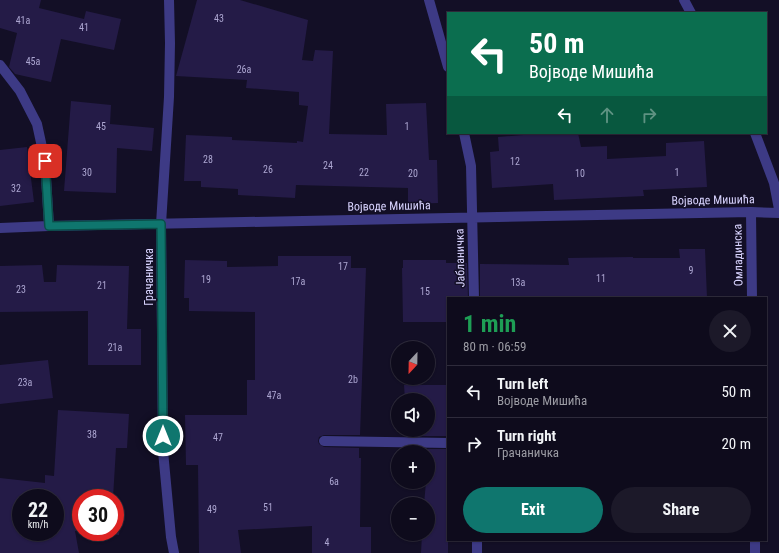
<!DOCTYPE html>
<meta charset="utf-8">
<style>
body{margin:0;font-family:"Roboto Condensed",sans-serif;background:#1c1929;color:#f1f3f6;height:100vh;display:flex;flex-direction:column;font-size:15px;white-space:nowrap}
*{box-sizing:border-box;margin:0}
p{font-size:13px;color:#9b9ba3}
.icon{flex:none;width:22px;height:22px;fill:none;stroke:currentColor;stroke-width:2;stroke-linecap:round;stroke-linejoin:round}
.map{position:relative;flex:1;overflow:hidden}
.sheet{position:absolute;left:447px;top:297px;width:320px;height:244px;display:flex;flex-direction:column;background:#0e0b1c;border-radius:0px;box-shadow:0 1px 3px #0004,0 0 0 1px #2e2b3b}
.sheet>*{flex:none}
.banner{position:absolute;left:447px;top:12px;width:320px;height:122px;border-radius:0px;box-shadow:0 1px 3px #0004,0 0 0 1px #2e2b3b;background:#0b6e4f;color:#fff;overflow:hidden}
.needle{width:26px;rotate:202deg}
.controls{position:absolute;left:391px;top:341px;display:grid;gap:8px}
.controls a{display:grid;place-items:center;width:44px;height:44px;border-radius:50%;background:#0e0b1c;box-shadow:0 1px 3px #0004,0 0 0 1px #2e2b3b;font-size:20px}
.speed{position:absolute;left:12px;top:489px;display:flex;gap:8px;font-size:20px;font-weight:700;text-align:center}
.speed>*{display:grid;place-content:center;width:52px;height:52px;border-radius:50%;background:#0e0b1c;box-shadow:0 1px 3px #0004,0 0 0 1px #2e2b3b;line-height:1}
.speed small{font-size:10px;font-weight:400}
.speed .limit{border:6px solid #d22;background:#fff;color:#111}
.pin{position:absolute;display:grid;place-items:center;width:34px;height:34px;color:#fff;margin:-17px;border-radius:8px;box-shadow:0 2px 6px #0006}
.me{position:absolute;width:44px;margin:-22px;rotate:0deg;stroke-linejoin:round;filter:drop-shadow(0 0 3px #0008)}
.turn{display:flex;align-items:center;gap:14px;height:84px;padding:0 16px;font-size:18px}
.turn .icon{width:52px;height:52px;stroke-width:2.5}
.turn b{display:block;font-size:28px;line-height:34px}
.lanes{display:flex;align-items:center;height:38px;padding:0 16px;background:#0003;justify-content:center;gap:20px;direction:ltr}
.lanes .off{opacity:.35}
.round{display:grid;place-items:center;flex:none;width:42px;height:42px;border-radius:21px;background:#1c1929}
.head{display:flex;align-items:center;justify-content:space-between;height:68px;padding:0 16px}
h1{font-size:24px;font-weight:700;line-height:30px;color:#1e9e55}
.cta{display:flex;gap:8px;margin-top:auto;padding:8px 16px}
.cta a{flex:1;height:46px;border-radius:24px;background:#0f766e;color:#fff;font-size:16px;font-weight:700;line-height:46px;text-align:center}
.cta a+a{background:#1c1929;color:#f1f3f6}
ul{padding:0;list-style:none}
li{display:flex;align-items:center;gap:12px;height:52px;padding:0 16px;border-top:1px solid #2e2b3b}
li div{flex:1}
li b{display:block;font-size:15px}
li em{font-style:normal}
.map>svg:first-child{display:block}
.building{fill:#241b47;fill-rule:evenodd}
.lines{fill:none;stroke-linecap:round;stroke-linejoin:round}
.minor{stroke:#3d3a85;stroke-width:10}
.route-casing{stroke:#0a4d48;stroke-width:10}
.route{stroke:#0f766e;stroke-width:7}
.labels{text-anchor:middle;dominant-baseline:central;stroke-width:3;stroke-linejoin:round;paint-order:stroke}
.number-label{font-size:10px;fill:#aca6d1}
.street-label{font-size:12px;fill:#d9d4ff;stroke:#130f26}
</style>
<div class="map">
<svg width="779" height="553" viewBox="0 0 779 553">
<rect width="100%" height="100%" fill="#130f26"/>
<!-- building -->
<path class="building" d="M 0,0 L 41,0 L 39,8 L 84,19 L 86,11 L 121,19 L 114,50 L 61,39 L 51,82 L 15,74 L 9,67 L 17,33 L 0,28 Z
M 197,0 L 240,0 L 308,20 L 302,60 L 313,61 L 315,50 L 333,51 L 329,134 L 387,135 L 386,104 L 426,103 L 429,160 L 437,160 L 438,203 L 408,204 L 408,188 L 296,185 L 295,198 L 238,195 L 238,189 L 201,187 L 201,181 L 184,181 L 186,135 L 232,137 L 232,140 L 297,143 L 297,141 L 303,142 L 308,106 L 299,105 L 299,92 L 246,88 L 247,80 L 176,76 Z
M 71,101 L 111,105 L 110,124 L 154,128 L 152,151 L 117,148 L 116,193 L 64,191 Z
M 547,133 L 578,133 L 581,147 L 607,146 L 607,159 L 666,156 L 666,143 L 704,141 L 707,187 L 643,190 L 644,196 L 554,200 L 553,184 L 492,188 L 490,152 L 499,151 L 498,137 Z
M 27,147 L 34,202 L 0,206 L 0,150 Z
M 679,249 L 705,249 L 707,298 L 480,298 L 480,264 L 569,265 L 568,258 L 633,257 L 633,258 L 680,258 Z
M 278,256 L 351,256 L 351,268 L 366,268 L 360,435 L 324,435 L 319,437 L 318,441 L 319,444 L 324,447 L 359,448 L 359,458 L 361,458 L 360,527 L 371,527 L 371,553 L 312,553 L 312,526 L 238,530 L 241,553 L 199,553 L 198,465 L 186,465 L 185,415 L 247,415 L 247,380 L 255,380 L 255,312 L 189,311 L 189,298 L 184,298 L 185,260 L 227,261 L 227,267 L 278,266 Z
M 403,260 L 446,260 L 446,263 L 467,263 L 468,298 L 446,298 L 447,322 L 403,322 L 402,268 L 403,268 Z
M 42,265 L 44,282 L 56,282 L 57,265 L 129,266 L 127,329 L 141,329 L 141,365 L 88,365 L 88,311 L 0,312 L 0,266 Z
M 48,360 L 53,398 L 0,404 L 0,365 Z
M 404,385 L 448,385 L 448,436 L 405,436 L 405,430 L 428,430 L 428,400 L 405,400 Z
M 58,410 L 129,414 L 127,448 L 116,448 L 113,498 L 81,498 L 81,531 L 75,531 L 79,553 L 0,553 L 0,478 L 45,483 L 45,475 L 54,476 ZM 21,498 L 55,498 L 55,532 L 21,532 Z
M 428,449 L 448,449 L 448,553 L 421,553 L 422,534 L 428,534 L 428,504 L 424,504 L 426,482 L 428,482 Z
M 115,501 L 122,502 L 119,535 L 88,532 L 115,532 Z"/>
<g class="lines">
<!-- minor -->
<path class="minor" d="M 169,0 L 170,43 L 169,97 L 161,224 L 163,451 L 171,537 L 174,553
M 429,0 L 448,67
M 684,0 L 691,13
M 0,65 L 20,91 L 37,124 L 45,161 L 49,226
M 464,133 L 471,166 L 474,298
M 755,133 L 774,183 L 779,209
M 751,212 L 752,298
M 0,228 L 49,226 L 751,212 L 779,213
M 324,441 L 448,443
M 477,540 L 477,553
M 755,540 L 755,553"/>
</g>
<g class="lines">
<!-- route casing -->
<g class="route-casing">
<path id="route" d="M 45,161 L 49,226 L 161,224 L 163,436"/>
</g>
<!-- route -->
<use href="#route" class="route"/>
</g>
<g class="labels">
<!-- number labels -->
<g class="number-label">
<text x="219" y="18">43</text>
<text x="23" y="20">41a</text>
<text x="84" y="27">41</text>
<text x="33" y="61">45a</text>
<text x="244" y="69">26a</text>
<text x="101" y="126">45</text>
<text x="407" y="126">1</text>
<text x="208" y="159">28</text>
<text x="515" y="161">12</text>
<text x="328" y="165">24</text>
<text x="268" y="169">26</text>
<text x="87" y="172">30</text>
<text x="364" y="172">22</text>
<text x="677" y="172">1</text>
<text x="413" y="173">20</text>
<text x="580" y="173">10</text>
<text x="16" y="188">32</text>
<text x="343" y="266">17</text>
<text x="691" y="270">9</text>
<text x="601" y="278">11</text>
<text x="206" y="279">19</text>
<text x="298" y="281">17a</text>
<text x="518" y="282">13a</text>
<text x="102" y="285">21</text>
<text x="21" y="289">23</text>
<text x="425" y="291">15</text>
<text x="115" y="347">21a</text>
<text x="353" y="379">2b</text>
<text x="25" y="382">23a</text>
<text x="274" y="395">47a</text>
<text x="92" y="434">38</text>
<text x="218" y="437">47</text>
<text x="334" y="481">6a</text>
<text x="268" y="507">51</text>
<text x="212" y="509">49</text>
<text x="327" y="542">4</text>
</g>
<!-- street labels -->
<g class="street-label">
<text transform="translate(713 200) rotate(-1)">Војводе Мишића</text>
<text transform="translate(389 206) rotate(-1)">Војводе Мишића</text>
<text transform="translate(738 255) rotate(-91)">Омладинска</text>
<text transform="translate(460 258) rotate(-91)">Јабланичка</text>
<text transform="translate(149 277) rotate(-90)">Грачаничка</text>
</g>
</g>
</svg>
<div class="controls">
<a><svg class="needle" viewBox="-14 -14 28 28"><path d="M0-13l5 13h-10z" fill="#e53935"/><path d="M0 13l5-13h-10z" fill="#9b9ba3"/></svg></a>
<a><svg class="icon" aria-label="sound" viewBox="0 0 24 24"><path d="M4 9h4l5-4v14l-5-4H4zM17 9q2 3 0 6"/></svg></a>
<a>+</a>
<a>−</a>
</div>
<div class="speed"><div>22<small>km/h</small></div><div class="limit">30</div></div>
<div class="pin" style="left:45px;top:161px;background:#d93025"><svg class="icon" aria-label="arrive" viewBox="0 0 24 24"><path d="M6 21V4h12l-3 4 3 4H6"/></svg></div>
<svg class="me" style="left:163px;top:436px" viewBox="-20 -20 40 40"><circle r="17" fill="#0f766e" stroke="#fff" stroke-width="3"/><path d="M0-11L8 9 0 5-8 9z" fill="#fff"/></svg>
<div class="banner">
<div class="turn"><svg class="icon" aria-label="left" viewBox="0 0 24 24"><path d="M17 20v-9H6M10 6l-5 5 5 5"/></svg><div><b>50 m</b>Војводе Мишића</div></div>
<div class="lanes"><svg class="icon" aria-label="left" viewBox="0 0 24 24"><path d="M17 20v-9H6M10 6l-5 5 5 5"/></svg><svg class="icon off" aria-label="ahead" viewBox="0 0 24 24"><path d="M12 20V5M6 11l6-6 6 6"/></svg><svg class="icon off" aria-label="right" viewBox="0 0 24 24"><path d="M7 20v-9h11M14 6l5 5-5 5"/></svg></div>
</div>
<section class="sheet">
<div class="head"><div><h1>1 min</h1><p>80 m · 06:59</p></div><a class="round"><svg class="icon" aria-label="close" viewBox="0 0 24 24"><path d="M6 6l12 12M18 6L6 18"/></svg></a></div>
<ul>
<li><svg class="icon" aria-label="left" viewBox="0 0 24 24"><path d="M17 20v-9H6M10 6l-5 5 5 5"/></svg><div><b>Turn left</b><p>Војводе Мишића</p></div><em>50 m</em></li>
<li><svg class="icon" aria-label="right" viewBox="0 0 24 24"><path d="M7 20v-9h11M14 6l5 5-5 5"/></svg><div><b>Turn right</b><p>Грачаничка</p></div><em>20 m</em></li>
</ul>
<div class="cta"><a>Exit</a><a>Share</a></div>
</section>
</div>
